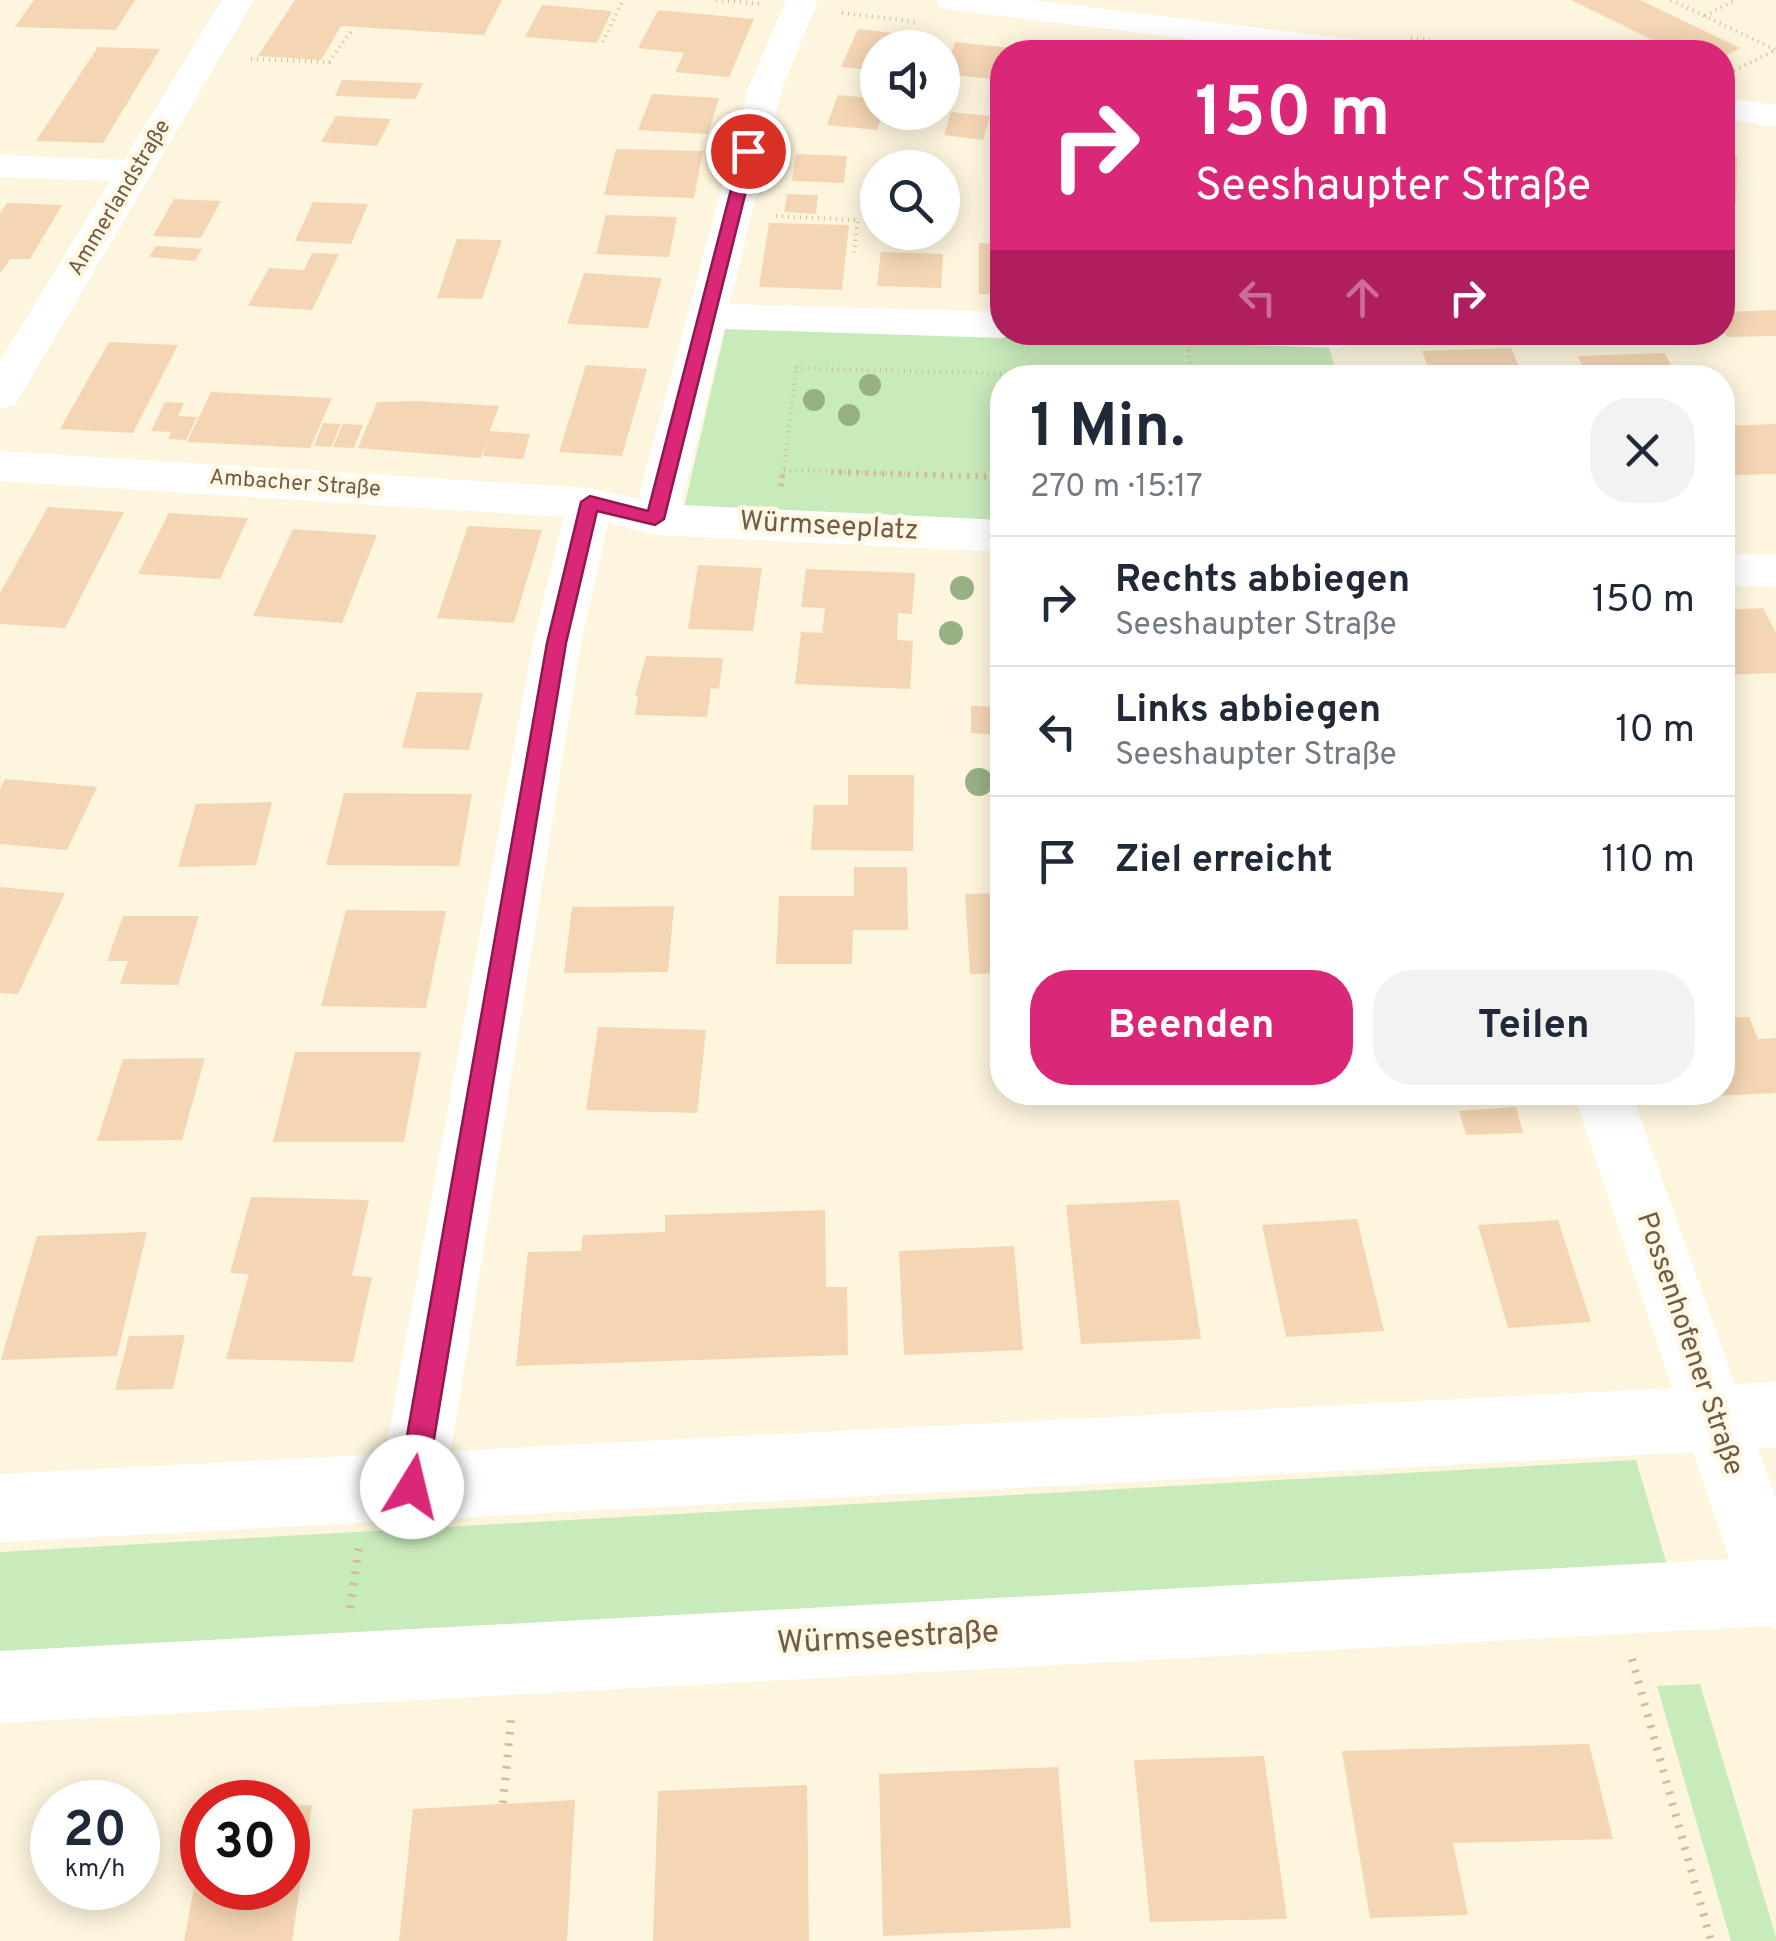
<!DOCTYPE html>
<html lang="de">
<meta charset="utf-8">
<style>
body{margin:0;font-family:Overpass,sans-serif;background:#f2f2f3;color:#1f2937;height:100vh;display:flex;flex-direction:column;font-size:38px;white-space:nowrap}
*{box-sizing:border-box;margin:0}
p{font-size:32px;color:#747a83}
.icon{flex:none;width:55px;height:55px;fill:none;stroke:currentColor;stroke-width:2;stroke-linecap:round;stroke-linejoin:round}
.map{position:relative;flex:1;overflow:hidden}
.details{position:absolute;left:990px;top:365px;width:745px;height:740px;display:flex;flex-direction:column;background:#fff;border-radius:40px;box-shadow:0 5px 25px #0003}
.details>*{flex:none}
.top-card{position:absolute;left:990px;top:40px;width:745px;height:305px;border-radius:40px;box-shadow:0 5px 25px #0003;background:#db2777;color:#fff;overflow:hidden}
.tools{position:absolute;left:860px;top:30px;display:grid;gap:20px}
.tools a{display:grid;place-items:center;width:100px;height:100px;border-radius:50%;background:#fff;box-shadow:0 5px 25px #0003;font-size:50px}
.speed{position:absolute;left:30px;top:1780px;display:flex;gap:20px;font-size:50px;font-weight:700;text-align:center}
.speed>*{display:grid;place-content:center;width:130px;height:130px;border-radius:50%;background:#fff;box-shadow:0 5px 25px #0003;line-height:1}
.speed small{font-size:25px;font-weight:400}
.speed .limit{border:15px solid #d22;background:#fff;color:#111}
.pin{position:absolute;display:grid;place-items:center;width:85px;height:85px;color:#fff;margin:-42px;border:5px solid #fff;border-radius:50%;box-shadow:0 2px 10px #0007}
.me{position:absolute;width:110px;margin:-55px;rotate:9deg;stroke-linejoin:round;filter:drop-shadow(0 0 8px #0008)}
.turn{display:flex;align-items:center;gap:35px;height:210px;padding:0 40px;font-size:45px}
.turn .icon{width:130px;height:130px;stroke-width:2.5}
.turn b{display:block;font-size:70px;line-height:85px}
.lanes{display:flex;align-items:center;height:95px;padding:0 40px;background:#0003;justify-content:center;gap:50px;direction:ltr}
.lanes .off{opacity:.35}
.round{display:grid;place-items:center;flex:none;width:105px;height:105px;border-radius:40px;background:#f2f2f3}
.headline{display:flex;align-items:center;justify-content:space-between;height:170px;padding:0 40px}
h1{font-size:60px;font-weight:700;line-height:75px}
.action{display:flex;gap:20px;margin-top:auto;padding:20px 40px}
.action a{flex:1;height:115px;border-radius:40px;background:#db2777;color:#fff;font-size:40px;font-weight:700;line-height:115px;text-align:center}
.action a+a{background:#f2f2f3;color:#1f2937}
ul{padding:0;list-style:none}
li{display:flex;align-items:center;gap:30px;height:130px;padding:0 40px;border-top:2px solid #e0e1e3}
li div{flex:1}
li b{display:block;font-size:38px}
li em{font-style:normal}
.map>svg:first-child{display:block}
.green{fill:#c8ebbc}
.building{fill:#f4d6b4}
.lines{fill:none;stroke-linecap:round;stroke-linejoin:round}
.path-far2{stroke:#d8b997;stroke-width:4;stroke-dasharray:1 5;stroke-linecap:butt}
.path-far1{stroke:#d8b997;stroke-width:6;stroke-dasharray:2.5 6;stroke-linecap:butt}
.path{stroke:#d8b997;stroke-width:8;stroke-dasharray:2.5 9;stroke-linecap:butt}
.minor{fill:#fff;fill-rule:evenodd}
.tree{fill:#98b184}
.route{fill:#db2777;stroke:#8e194d;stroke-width:2.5}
.labels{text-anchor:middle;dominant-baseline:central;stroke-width:9;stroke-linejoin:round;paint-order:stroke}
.far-street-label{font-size:22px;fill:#735c45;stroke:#fff8e4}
.street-label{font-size:28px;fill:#735c45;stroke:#fff8e4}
.near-street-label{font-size:32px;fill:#735c45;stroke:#fff8e4}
</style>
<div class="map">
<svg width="1776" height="1941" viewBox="0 0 1776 1941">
<rect width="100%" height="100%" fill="#fdf5dd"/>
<!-- green -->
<path class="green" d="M 726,326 L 1328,345 L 1338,377 L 1002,378 L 1002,522 L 684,508 Z
M 1636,1460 L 1667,1565 L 0,1652 L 0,1552 Z
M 1700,1684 L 1776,1937 L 1776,1941 L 1731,1941 L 1657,1686 Z"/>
<!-- building -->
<path class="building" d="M 34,0 L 135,0 L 116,30 L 15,27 Z
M 295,0 L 502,0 L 484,35 L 341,26 L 321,60 L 258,56 Z
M 1571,0 L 1640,0 L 1740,48 L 1722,58 L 1722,52 L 1677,52 Z
M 542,5 L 612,11 L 597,43 L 525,37 Z
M 658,10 L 754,19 L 729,77 L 675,72 L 684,53 L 638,48 Z
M 858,29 L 919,36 L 914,48 L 878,48 L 878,71 L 841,67 Z
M 955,42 L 1030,50 L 1030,52 L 1002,52 L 1002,80 L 944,74 Z
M 98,47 L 160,49 L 103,143 L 36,141 Z
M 342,80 L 371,81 L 423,83 L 416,99 L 335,96 Z
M 652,94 L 719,98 L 708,134 L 638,130 Z
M 838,95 L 878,99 L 878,112 L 883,112 L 877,130 L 827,125 Z
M 951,112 L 990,116 L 983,140 L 944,135 Z
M 336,116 L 391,119 L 377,146 L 321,142 Z
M 616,149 L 703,151 L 694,198 L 604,195 Z
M 1722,153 L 1737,156 L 1736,203 L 1722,201 Z
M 796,154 L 847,156 L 844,183 L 792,181 Z
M 787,194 L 818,195 L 816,214 L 784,212 Z
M 174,199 L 221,201 L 201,238 L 153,236 Z
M 313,202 L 368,204 L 351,244 L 295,241 Z
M 7,203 L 62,205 L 30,259 L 10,259 L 0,274 L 0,214 Z
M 606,215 L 677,217 L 669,257 L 596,254 Z
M 769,223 L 849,225 L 842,290 L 759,287 Z
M 457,239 L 502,240 L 482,299 L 437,298 Z
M 979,243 L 1002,244 L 1002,294 L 979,294 Z
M 156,246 L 202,249 L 195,261 L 149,257 Z
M 881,252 L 943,254 L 941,288 L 877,286 Z
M 312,253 L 339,254 L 312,310 L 248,306 L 269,268 L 304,270 Z
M 584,273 L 662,278 L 648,328 L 567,324 Z
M 1776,310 L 1776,336 L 1727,337 L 1722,329 L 1722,312 Z
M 1476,332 L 1480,343 L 1420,345 L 1416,333 Z
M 109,342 L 178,345 L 133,433 L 60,429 Z
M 1511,348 L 1524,378 L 1432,378 L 1422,351 Z
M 1665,353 L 1677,378 L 1588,378 L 1578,356 Z
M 586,365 L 647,369 L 622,456 L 559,452 Z
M 211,392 L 271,395 L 332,398 L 310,448 L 187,442 Z
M 420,401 L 499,406 L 490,431 L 530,434 L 523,459 L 483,456 L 487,439 L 481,458 L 358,448 L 377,402 Z
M 165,402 L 184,403 L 178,416 L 197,417 L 186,440 L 168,439 L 171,432 L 151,431 Z
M 323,423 L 341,424 L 331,447 L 314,446 Z
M 343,424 L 363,425 L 354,448 L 333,447 Z
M 1776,424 L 1776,474 L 1733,475 L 1722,454 L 1722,426 Z
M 48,507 L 124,512 L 65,628 L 0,624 L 0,593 Z
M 169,513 L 248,518 L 220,579 L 138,574 Z
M 468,526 L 542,530 L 514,623 L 437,618 Z
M 293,529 L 377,535 L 342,623 L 253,616 Z
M 698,565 L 762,568 L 753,631 L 688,629 Z
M 806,569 L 915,573 L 912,614 L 898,613 L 897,640 L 913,641 L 910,689 L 795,684 L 801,632 L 822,633 L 825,608 L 801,607 Z
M 1763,608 L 1776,633 L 1776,673 L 1722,675 L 1722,610 Z
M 646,656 L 723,658 L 719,689 L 711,688 L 707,717 L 635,715 L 638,696 L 635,696 Z
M 417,692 L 483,693 L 469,750 L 402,748 Z
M 971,706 L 1002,707 L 1002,735 L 971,733 Z
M 848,775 L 914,775 L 913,851 L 811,850 L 814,805 L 848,805 Z
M 5,779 L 97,787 L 67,850 L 0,844 L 0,789 Z
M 344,793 L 472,794 L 459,866 L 326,865 Z
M 272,802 L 256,865 L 178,867 L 196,804 Z
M 854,867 L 907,867 L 908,930 L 853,930 L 852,964 L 776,964 L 779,896 L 854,896 Z
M 0,887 L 65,893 L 18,994 L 0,993 Z
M 1002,893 L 1002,973 L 970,974 L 965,894 Z
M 674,906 L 668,972 L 564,973 L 572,907 Z
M 346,910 L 446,911 L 426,1008 L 321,1006 Z
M 123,916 L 199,916 L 178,985 L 120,984 L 128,961 L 107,961 Z
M 1749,1017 L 1758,1039 L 1776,1038 L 1776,1093 L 1714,1096 L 1713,1092 L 1722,1092 L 1722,1018 Z
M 598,1027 L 706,1030 L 697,1113 L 586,1110 Z
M 295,1052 L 421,1052 L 404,1142 L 273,1142 Z
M 205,1058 L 182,1140 L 97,1141 L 123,1059 Z
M 1516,1107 L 1523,1133 L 1466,1135 L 1459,1111 Z
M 251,1197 L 369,1200 L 352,1276 L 372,1277 L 353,1362 L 226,1359 L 249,1274 L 230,1273 Z
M 1179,1200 L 1201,1339 L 1081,1344 L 1066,1205 Z
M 825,1210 L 826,1287 L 847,1287 L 848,1355 L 516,1366 L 528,1252 L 581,1251 L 583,1235 L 665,1232 L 665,1215 Z
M 1357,1219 L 1384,1331 L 1286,1337 L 1262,1225 Z
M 1558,1220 L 1591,1322 L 1508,1328 L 1478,1225 Z
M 147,1232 L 117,1356 L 1,1360 L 37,1236 Z
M 1014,1246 L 1023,1350 L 904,1355 L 899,1251 Z
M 185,1335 L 173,1389 L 115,1390 L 129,1336 Z
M 1589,1744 L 1613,1839 L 1453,1843 L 1468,1915 L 1370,1918 L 1342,1751 Z
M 1264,1756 L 1287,1919 L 1150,1922 L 1134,1760 Z
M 1058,1767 L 1071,1928 L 883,1936 L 879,1774 Z
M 807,1785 L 809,1941 L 653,1941 L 658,1791 Z
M 575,1800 L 567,1941 L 399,1941 L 413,1809 Z
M 312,1805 L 292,1941 L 184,1941 L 201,1849 L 202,1888 L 288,1888 L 288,1806 Z"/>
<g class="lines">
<!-- path-far2 -->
<path class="path-far2" d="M 716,0 L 760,4
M 1671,0 L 1776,50 L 1733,71
M 842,13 L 919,22
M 1705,16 L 1735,0
M 1411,38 L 1508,52
M 603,42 L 623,0
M 251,59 L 329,62 L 352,30
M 776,216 L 858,220 L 853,257
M 1187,332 L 1191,378
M 796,368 L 1162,378
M 784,470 L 909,474
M 783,474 L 797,365"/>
<!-- path-far1 -->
<path class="path-far1" d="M 831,472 L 1002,477
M 781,486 L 783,472"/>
<!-- path -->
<path class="path" d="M 350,1608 L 359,1546
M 1632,1659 L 1711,1941
M 503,1803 L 511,1720"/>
<!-- minor -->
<path class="minor" d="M 222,0 L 254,0 L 21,395 L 15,405 L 0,409 L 0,361 L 110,181 L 0,177 L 0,155 L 124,160 Z
M 786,0 L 818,0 L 782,89 L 730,304 L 1002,312 L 1002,332 L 1017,332 L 1002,338 L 724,329 L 681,505 L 1002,520 L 1002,552 L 655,535 L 608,523 L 581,643 L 451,1451 L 1672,1388 L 1573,1092 L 1631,1092 L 1735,1384 L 1776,1382 L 1776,1448 L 1758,1449 L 1776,1498 L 1776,1630 L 1767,1626 L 0,1723 L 0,1651 L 1729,1559 L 1693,1452 L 0,1542 L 0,1474 L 385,1454 L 533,643 L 564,517 L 0,481 L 0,451 L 590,488 L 638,499 L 748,89 Z
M 936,0 L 1032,0 L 1375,42 L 1387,45 L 1392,52 L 1297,52 L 952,10 L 940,7 Z
M 1722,97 L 1776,105 L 1776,127 L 1722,118 Z
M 1224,332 L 1359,332 L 1360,335 L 1354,344 L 1340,348 L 1244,345 L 1230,341 Z
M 1722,553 L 1776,555 L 1776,587 L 1722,585 Z"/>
</g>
<!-- trees -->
<g class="tree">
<circle cx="870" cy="385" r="11"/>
<circle cx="814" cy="400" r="11"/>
<circle cx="849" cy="415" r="11"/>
<circle cx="962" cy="588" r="12"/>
<circle cx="951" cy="633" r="12"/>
<circle cx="979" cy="782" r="14"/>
</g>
<!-- route -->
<path class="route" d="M 748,147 L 756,151 L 664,519 L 655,525 L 597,511 L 566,643 L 426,1487 L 422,1497 L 412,1501 L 402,1497 L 398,1487 L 547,643 L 581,502 L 590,496 L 648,511 L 741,151 Z"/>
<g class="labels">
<!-- far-street labels -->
<g class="far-street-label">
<text transform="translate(120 198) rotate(-59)">Ammerlandstraße</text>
<text transform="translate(295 484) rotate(4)">Ambacher Straße</text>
</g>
<!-- street labels -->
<g class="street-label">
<text transform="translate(829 527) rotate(3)">Würmseeplatz</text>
<text transform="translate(1689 1344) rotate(71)">Possenhofener Straße</text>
</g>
<!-- near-street labels -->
<g class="near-street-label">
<text transform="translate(888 1639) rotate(-3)">Würmseestraße</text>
</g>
</g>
</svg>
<div class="tools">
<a><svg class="icon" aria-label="sound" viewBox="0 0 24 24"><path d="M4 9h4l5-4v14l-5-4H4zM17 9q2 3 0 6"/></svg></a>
<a><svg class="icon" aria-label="search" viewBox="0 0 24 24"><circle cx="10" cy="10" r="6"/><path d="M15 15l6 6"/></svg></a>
</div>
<div class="speed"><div>20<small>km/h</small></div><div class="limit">30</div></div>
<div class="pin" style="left:748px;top:151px;background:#d93025"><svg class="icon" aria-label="arrive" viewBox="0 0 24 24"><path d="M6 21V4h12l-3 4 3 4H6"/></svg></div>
<svg class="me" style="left:412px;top:1487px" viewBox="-20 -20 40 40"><circle r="19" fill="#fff"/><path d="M0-13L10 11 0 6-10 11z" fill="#db2777"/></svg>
<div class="top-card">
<div class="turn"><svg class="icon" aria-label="right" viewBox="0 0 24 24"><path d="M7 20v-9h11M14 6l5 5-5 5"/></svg><div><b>150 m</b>Seeshaupter Straße</div></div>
<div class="lanes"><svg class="icon off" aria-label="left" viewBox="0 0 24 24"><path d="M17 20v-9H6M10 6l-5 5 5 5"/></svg><svg class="icon off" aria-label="ahead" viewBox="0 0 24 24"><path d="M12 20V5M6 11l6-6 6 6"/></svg><svg class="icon" aria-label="right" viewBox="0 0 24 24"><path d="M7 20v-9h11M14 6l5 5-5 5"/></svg></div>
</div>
<section class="details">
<div class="headline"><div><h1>1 Min.</h1><p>270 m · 15:17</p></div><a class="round"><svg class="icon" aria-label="close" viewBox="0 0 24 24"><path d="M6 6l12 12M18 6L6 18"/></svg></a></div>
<ul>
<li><svg class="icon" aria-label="right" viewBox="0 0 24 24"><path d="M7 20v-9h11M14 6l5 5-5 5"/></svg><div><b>Rechts abbiegen</b><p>Seeshaupter Straße</p></div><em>150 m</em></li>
<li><svg class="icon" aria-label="left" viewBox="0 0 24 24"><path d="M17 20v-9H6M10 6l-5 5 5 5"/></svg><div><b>Links abbiegen</b><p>Seeshaupter Straße</p></div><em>10 m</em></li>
<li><svg class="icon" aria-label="arrive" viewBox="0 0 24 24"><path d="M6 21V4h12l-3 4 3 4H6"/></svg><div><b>Ziel erreicht</b></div><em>110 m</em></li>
</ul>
<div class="action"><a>Beenden</a><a>Teilen</a></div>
</section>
</div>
